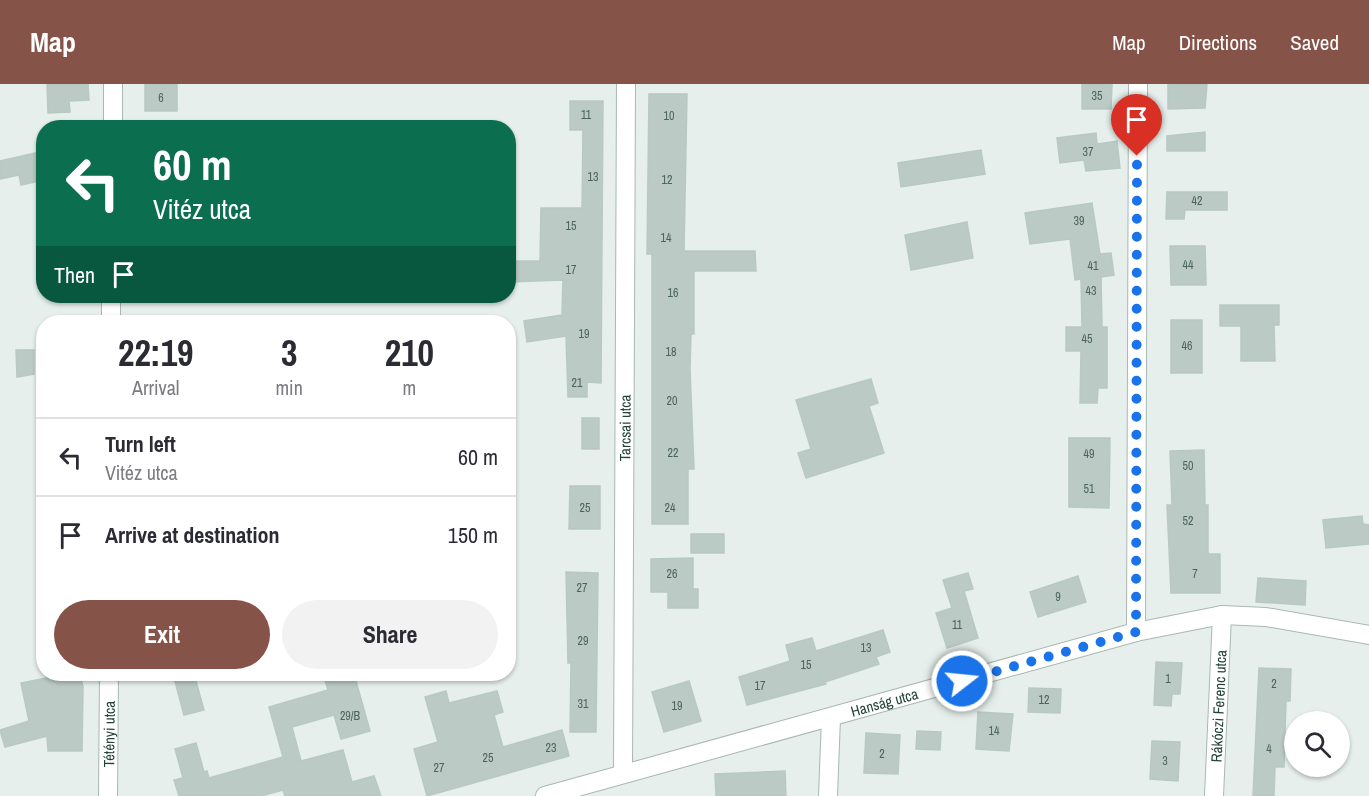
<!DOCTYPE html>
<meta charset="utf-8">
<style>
body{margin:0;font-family:"Archivo Narrow",sans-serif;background:#f2f2f3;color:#2b2b33;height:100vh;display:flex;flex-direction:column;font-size:22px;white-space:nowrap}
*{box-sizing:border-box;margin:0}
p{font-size:20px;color:#7c7c81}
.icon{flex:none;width:33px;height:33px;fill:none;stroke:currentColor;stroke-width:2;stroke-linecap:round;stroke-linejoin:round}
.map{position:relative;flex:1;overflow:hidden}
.side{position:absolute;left:36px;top:231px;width:480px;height:366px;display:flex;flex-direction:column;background:#fff;border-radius:24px;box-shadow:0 2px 4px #0004}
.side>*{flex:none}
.top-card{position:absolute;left:36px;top:36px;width:480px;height:183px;border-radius:24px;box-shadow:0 2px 4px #0004;background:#0b6e4f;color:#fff;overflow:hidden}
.fabs{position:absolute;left:1284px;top:627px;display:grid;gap:12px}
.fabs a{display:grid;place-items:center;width:66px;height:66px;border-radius:50%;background:#fff;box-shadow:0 2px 4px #0004;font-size:30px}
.pin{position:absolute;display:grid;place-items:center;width:51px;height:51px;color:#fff;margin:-62px -26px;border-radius:50% 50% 50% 0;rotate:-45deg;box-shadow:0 0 6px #0007}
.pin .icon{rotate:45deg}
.me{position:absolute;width:66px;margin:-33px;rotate:74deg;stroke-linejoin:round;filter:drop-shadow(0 0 4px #0008)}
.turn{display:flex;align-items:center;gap:21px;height:126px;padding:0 18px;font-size:27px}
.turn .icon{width:78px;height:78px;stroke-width:2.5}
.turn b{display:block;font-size:42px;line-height:51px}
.then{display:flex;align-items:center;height:57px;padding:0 18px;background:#0003;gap:12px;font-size:22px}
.eta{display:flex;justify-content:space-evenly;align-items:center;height:102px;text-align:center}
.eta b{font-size:36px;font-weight:800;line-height:42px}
.button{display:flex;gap:12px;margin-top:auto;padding:12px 18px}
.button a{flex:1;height:69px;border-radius:36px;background:#855347;color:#fff;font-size:24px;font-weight:800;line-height:69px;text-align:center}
.button a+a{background:#f2f2f3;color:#2b2b33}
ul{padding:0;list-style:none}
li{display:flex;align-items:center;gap:18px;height:78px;padding:0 18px;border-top:2px solid #e1e1e2}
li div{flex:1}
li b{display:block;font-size:22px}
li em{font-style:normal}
header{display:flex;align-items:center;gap:36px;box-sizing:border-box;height:84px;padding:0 30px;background:#855347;color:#fff}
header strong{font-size:28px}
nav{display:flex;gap:33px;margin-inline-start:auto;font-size:21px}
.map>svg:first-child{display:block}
.building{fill:#bbcac4;stroke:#b8c9c2;stroke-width:1.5}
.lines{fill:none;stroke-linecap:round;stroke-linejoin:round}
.minor-casing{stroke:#a8b8b2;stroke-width:20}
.minor{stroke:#fff;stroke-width:18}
.route{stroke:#1a73e8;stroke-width:10;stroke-dasharray:0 18}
.labels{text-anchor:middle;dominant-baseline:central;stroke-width:4.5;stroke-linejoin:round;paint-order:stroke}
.number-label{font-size:12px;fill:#4a645c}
.street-label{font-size:15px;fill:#24423a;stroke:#f7fbf9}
</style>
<header>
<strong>Map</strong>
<nav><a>Map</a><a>Directions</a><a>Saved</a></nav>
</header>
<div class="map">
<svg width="1369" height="712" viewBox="0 0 1369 712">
<rect width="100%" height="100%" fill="#e6efeb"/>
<!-- building -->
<path class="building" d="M 47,0 L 88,0 L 89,16 L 69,17 L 70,28 L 48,29 Z
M 145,0 L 177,0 L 177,27 L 145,27 Z
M 1082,0 L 1112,0 L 1111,25 L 1082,25 Z
M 1168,0 L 1207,0 L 1205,24 L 1168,25 Z
M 649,10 L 687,10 L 684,167 L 755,167 L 756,187 L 694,187 L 694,250 L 691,250 L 690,285 L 694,385 L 688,385 L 688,440 L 652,440 L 652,170 L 647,170 Z
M 570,17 L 603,17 L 601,299 L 587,298 L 587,313 L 568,313 L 566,252 L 527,258 L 524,237 L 562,231 L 563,196 L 508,198 L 508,177 L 540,177 L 541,124 L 582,124 L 583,46 L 570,46 Z
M 1205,48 L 1205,67 L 1167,67 L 1167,52 Z
M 1096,49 L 1097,60 L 1117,57 L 1120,84 L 1086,87 L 1084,76 L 1060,79 L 1057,54 Z
M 981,66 L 985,90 L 901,103 L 898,79 Z
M 44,67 L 44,96 L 21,101 L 19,91 L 0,95 L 0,77 Z
M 1167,108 L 1227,108 L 1227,126 L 1185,126 L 1184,135 L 1166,135 Z
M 1092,119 L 1100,170 L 1111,169 L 1114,191 L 1101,193 L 1102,243 L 1107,243 L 1107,304 L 1098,304 L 1097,319 L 1080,319 L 1081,267 L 1066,267 L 1066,243 L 1082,243 L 1081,195 L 1075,196 L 1070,155 L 1030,160 L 1025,129 Z
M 967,138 L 973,174 L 911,186 L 905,151 Z
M 1170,162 L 1205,162 L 1206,201 L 1171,201 Z
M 1220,221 L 1279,221 L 1279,241 L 1274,241 L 1275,277 L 1241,277 L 1241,242 L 1220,242 Z
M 1171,236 L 1202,236 L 1202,289 L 1171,289 Z
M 16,266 L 34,266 L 34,290 L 17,293 Z
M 871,295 L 878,319 L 869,322 L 884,369 L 806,394 L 798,369 L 811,365 L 796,316 Z
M 582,334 L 599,334 L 599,365 L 582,365 Z
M 1069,354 L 1110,354 L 1109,424 L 1069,423 Z
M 1204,366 L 1205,421 L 1208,421 L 1208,470 L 1220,470 L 1220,509 L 1171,509 L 1167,421 L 1172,421 L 1170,367 Z
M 570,402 L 600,402 L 600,445 L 569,445 Z
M 1362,432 L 1363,440 L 1369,441 L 1369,460 L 1326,464 L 1323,436 Z
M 691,450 L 724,450 L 724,469 L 691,469 Z
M 693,474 L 693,505 L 698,505 L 698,524 L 668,524 L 668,508 L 651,508 L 651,475 Z
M 566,488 L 598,489 L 596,648 L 570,648 L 571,579 L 568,579 Z
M 968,489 L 973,505 L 964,507 L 978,554 L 947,564 L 936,529 L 952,524 L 943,496 Z
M 1078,492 L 1086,518 L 1038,533 L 1030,508 Z
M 1258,494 L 1306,497 L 1305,521 L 1256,518 Z
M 883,546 L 890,568 L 876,573 L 879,580 L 825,598 L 826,600 L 747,621 L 739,593 L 790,577 L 786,561 L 812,554 L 816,567 Z
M 1156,578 L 1182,579 L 1180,610 L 1172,610 L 1171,622 L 1154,621 Z
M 1259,584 L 1291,585 L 1290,617 L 1286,617 L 1284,683 L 1275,683 L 1274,712 L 1253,712 Z
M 66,590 L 80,590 L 83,603 L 82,667 L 48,667 L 47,652 L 5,663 L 0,646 L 29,637 L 21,599 Z
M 173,590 L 194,590 L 204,626 L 184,631 Z
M 323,590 L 354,590 L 370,647 L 341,655 L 334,631 L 292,643 L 301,677 L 343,666 L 352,698 L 374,692 L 381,712 L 285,712 L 283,706 L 261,712 L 179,712 L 174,696 L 183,694 L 175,665 L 196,659 L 204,688 L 207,687 L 209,694 L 283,673 L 269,623 L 328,606 Z
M 689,597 L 701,637 L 664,648 L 652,608 Z
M 1029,604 L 1061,605 L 1060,629 L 1028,628 Z
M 446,607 L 449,619 L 497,607 L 503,628 L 494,631 L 503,663 L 562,646 L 569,672 L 427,712 L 414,665 L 438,658 L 425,613 Z
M 978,628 L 1013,630 L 1009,667 L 976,665 Z
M 917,647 L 941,648 L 940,666 L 916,665 Z
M 866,649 L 900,651 L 898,690 L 864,689 Z
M 1152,657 L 1180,658 L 1178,697 L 1150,695 Z
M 785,687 L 786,712 L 716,712 L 715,690 Z"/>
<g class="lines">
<!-- minor casing -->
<g class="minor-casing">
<g id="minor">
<path d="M 113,44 L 113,0"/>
<path d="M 111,238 L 111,212"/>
<path d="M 1136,548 L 1138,0"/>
<path id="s1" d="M 623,689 L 626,0"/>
<path id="s2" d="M 108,712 L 109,590"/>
<path id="s3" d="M 545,712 L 1136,548 L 1222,531 L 1266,533 L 1369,551"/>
<path d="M 828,712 L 831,634"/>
<path id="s4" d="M 1214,712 L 1222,531"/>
</g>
</g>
<!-- minor -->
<use href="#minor" class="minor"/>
</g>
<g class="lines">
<!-- route -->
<path class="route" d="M 962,597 L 1136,548 L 1137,72"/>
</g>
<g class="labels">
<!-- number labels -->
<g class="number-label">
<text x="1097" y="12">35</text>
<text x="161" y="14">6</text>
<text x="586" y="31">11</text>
<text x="669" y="32">10</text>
<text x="1088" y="68">37</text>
<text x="593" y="93">13</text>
<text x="667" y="96">12</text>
<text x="1197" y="117">42</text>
<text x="1079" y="137">39</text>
<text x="571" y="142">15</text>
<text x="666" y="154">14</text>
<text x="1188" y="181">44</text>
<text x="1093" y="182">41</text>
<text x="571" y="186">17</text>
<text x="1091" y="207">43</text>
<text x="673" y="209">16</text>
<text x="584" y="250">19</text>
<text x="1087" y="255">45</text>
<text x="1187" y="262">46</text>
<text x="671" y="268">18</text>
<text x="577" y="299">21</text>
<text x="672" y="317">20</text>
<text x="673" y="369">22</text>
<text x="1089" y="370">49</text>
<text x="1188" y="382">50</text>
<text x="1089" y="405">51</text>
<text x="585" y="424">25</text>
<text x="670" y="424">24</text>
<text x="1188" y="437">52</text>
<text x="672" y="490">26</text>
<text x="1195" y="490">7</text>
<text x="582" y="504">27</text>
<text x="1058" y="513">9</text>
<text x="957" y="541">11</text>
<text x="583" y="557">29</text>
<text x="866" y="564">13</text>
<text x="806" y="581">15</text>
<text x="1168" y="595">1</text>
<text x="1274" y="600">2</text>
<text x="760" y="602">17</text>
<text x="1044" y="616">12</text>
<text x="583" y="620">31</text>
<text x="677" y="622">19</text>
<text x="350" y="632">29/B</text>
<text x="994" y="647">14</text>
<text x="551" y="664">23</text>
<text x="1269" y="665">4</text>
<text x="882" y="670">2</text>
<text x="488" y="674">25</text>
<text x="1165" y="677">3</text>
<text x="439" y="684">27</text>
</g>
<!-- street labels -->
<g class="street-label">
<text stroke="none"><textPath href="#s1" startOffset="345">Tarcsai utca</textPath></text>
<text stroke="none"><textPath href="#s3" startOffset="352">Hanság utca</textPath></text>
<text stroke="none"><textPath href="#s4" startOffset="90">Rákóczi Ferenc utca</textPath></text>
<text stroke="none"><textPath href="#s2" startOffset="62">Tétényi utca</textPath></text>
</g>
</g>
</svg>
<div class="fabs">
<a><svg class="icon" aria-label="search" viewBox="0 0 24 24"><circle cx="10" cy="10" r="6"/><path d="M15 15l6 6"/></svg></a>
</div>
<div class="pin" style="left:1137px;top:72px;background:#d93025"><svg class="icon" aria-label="arrive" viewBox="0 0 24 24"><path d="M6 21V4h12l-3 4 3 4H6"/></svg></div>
<svg class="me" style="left:962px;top:597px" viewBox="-20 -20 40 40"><circle r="17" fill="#1a73e8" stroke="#fff" stroke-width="3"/><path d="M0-11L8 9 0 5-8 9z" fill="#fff"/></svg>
<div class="top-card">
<div class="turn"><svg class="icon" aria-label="left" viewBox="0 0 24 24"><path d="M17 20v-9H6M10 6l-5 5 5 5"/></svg><div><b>60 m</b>Vitéz utca</div></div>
<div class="then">Then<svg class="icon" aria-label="arrive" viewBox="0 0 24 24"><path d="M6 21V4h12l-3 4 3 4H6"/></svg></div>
</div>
<section class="side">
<div class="eta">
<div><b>22:19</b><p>Arrival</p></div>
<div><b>3</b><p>min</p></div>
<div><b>210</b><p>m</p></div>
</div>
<ul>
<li><svg class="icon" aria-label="left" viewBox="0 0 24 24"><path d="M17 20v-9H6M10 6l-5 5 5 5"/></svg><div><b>Turn left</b><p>Vitéz utca</p></div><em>60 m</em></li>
<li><svg class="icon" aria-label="arrive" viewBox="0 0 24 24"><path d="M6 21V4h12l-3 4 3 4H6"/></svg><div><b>Arrive at destination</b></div><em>150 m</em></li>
</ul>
<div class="button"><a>Exit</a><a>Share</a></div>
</section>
</div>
